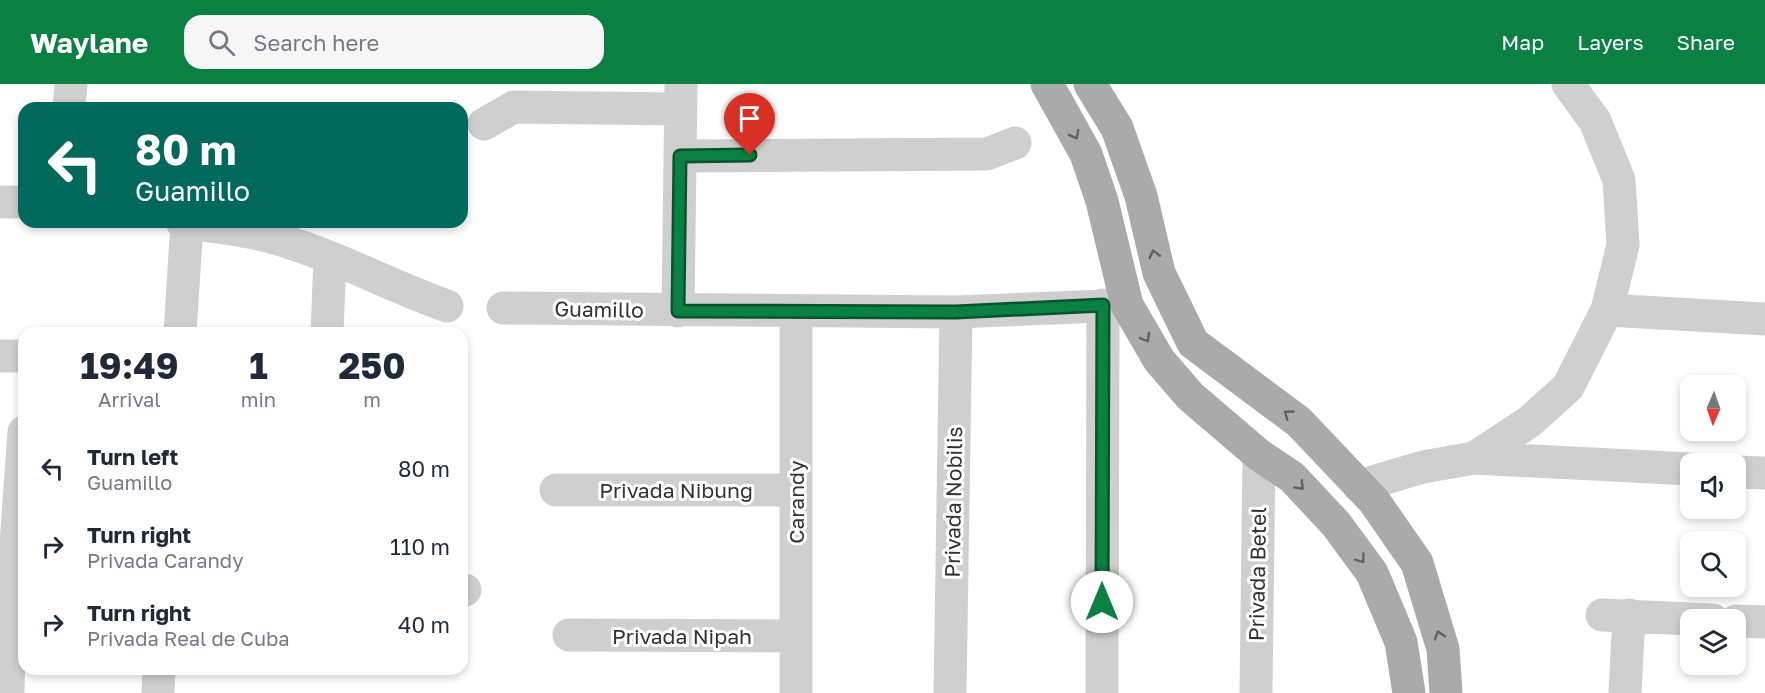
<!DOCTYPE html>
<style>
body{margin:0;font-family:"Golos Text",sans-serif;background:#f6f6f7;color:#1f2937;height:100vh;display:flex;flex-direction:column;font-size:22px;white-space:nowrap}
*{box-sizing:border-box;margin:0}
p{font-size:20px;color:#747a83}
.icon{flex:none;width:33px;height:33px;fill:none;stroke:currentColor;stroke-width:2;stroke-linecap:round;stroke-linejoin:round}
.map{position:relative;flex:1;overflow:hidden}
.drawer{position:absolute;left:18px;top:243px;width:450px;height:348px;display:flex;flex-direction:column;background:#fff;border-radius:18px;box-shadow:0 3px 9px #0003}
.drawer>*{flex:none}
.banner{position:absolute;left:18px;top:18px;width:450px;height:126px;border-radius:18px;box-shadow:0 3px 9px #0003;background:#00695c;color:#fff;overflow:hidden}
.needle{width:39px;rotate:182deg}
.fabs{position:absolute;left:1680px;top:291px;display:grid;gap:12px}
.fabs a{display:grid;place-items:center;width:66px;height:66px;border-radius:12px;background:#fff;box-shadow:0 3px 9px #0003;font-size:30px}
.pin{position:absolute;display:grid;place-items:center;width:51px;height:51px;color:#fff;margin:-62px -26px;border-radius:50% 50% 50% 0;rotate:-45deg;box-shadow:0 0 6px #0007}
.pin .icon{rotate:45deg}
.me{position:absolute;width:66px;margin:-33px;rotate:0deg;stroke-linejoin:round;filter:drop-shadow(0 0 4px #0008)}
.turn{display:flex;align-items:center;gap:21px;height:126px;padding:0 18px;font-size:27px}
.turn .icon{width:78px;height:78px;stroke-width:2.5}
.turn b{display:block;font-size:42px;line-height:51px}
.eta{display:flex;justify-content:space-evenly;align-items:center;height:102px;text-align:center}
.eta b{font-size:36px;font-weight:700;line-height:42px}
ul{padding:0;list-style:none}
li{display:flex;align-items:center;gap:18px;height:78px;padding:0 18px}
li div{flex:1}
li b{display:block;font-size:22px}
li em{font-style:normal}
header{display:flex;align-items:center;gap:36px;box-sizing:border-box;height:84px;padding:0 30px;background:#0b8043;color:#fff}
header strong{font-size:28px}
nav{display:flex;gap:33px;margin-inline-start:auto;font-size:21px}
.search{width:420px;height:54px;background:#f6f6f7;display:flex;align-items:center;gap:15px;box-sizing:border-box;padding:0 21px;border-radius:18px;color:#747a83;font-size:22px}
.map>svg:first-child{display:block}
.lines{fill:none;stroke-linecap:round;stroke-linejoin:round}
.minor{stroke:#cfcfcf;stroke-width:33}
.major{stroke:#aaa;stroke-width:33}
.oneway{stroke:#626262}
.route-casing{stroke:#07532c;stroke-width:15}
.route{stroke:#0b8043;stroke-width:10}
.labels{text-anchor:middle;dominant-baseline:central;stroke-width:6;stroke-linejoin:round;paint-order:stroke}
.street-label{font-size:21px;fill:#323232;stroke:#fff}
</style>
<header>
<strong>Waylane</strong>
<div class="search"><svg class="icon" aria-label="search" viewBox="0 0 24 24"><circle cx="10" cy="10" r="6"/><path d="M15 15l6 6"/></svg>Search here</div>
<nav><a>Map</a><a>Layers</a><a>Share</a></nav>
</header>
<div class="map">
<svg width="1765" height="609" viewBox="0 0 1765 609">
<rect width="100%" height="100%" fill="#fff"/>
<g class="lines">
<!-- minor -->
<path class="minor" d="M 69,24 L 71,0
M 484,40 L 514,23 L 680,25
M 680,72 L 987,70 L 1015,59
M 0,118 L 24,118
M 182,138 C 209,142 237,145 263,151 C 327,167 385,200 447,222
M 503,224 L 956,228 L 1127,221
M 1607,226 L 1765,235
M 678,227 L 681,0
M 180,249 L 187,139
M 327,249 L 330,174
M 0,272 L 24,272
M 1474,374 L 1529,338 L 1568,303 L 1607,226 L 1623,161 L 1619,96 L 1595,37 L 1568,0
M 1736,388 L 1765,389
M 1359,402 L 1423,383 L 1474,374 L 1690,385
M 556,406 L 796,406
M 462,506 L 465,506
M 1602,531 L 1713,536
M 1736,537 L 1765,538
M 569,551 L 796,552
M 8,609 L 9,558 L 24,348
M 158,609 L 159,585
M 796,609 L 796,228
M 950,609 L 956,228
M 1102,609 L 1103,221
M 1256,609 L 1259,371
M 1625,609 L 1629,531"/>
<!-- major -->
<path class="major" d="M 1047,0 L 1086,70 L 1102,117 L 1127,221 L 1159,276 L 1190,312 L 1259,371 L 1292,393 L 1336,440 L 1372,489 L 1401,558 L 1409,609
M 1090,0 L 1117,44 L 1141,112 L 1159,189 L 1193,259 L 1299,338 L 1374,417 L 1417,479 L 1443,565 L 1446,609"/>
</g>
<!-- one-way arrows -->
<defs><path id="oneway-chevron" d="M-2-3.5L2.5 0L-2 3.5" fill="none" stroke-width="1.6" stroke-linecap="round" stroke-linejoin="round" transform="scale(1.5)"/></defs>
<g class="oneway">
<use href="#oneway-chevron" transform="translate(1075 51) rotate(62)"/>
<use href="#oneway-chevron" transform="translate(1154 170) rotate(-103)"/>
<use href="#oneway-chevron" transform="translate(1146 254) rotate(60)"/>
<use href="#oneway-chevron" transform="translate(1288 330) rotate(-144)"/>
<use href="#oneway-chevron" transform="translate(1300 402) rotate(47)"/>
<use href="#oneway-chevron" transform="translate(1361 475) rotate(54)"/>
<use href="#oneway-chevron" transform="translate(1439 551) rotate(-107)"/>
</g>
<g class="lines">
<!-- route casing -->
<g class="route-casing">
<path id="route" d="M 750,71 L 680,72 L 678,227 L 956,228 L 1103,221 L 1102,518"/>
</g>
<!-- route -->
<use href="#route" class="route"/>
</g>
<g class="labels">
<!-- street labels -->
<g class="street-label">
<text transform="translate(599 225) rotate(1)">Guamillo</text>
<text x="676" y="406">Privada Nibung</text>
<text transform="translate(796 418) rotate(-90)">Carandy</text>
<text transform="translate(953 418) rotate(-89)">Privada Nobilis</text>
<text transform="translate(1257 490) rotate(-89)">Privada Betel</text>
<text x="682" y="552">Privada Nipah</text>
</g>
</g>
</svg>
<div class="fabs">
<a><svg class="needle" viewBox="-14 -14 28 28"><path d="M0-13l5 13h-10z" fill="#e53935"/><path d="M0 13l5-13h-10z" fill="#747a83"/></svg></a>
<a><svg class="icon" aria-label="sound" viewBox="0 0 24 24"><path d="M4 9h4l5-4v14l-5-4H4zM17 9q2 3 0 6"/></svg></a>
<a><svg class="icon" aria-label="search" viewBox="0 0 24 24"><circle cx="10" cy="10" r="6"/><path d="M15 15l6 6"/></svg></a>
<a><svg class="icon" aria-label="layers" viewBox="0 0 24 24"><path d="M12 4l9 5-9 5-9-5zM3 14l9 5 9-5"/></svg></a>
</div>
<div class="pin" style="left:750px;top:71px;background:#d93025"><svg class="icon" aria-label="arrive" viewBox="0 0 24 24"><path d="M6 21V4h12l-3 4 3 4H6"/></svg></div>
<svg class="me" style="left:1102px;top:518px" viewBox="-20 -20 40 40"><circle r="19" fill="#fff"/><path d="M0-13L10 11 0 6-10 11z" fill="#0b8043"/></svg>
<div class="banner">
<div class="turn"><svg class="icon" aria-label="left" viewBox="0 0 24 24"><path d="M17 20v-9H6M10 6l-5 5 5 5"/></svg><div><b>80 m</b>Guamillo</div></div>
</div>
<section class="drawer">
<div class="eta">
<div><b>19:49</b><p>Arrival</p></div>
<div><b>1</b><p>min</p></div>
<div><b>250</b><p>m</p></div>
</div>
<ul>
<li><svg class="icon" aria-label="left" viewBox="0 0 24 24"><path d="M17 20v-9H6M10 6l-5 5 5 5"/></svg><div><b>Turn left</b><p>Guamillo</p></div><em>80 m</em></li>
<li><svg class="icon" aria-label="right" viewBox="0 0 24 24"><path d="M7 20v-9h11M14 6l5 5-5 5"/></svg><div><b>Turn right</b><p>Privada Carandy</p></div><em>110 m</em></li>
<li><svg class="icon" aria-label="right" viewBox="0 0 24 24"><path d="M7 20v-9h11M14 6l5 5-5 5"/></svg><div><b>Turn right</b><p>Privada Real de Cuba</p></div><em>40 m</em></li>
</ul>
</section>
</div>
